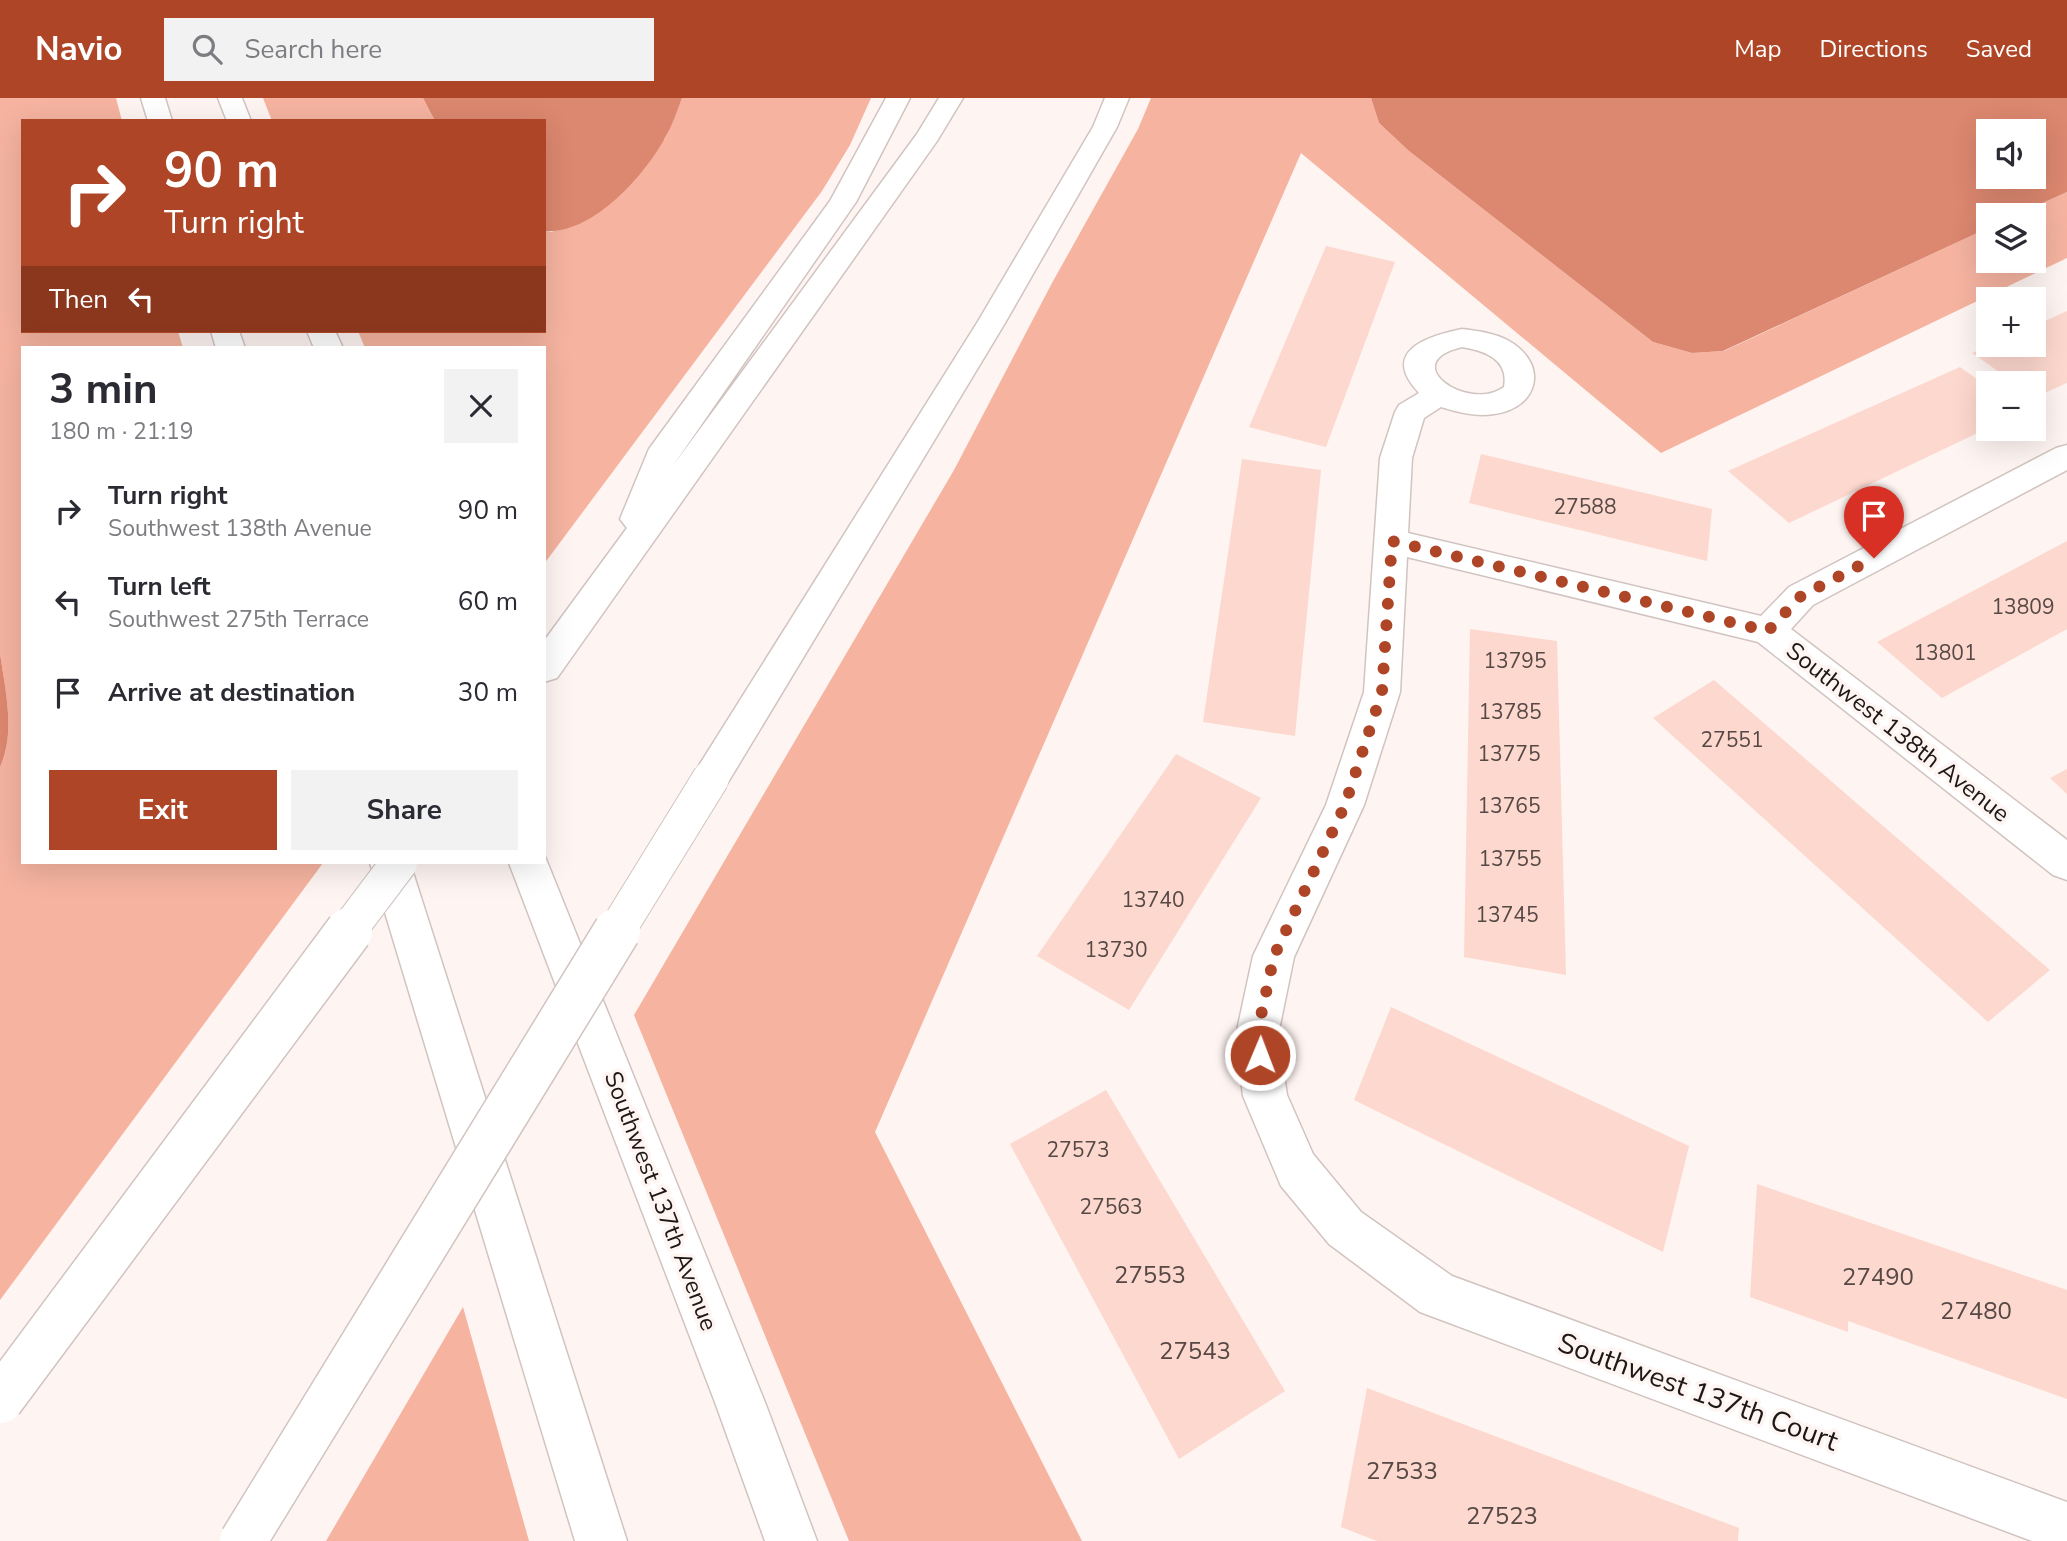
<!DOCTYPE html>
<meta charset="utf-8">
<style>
body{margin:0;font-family:"Nunito Sans",sans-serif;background:#f2f2f3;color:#2b2b33;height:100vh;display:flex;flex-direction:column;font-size:26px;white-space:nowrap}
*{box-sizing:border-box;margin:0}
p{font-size:23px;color:#7c7c81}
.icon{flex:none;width:38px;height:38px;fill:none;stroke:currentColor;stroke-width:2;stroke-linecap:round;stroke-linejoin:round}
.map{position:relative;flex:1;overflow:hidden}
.panel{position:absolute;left:21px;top:248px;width:525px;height:518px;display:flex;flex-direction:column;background:#fff;border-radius:0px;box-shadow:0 7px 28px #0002}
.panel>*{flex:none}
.guide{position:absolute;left:21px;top:21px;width:525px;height:214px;border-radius:0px;box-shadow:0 7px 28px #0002;background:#ad4526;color:#fff;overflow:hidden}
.buttons{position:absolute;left:1976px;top:21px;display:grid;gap:14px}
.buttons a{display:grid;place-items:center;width:70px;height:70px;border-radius:0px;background:#fff;box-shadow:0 7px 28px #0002;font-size:35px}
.pin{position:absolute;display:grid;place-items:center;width:60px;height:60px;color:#fff;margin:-72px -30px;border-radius:50% 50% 50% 0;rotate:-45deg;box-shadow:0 0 7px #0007}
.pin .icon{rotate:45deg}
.me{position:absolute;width:77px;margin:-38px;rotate:1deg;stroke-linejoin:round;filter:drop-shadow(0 0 5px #0008)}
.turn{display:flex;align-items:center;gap:24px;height:147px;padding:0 28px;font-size:32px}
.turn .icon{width:91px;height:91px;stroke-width:2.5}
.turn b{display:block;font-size:49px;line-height:60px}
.then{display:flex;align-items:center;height:66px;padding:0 28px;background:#0003;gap:14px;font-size:26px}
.round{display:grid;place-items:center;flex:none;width:74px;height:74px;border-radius:0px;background:#f2f2f3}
.summary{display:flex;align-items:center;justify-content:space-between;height:119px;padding:0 28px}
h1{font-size:42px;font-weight:700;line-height:52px}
.cta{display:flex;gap:14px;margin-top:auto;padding:14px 28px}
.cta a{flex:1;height:80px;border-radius:0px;background:#ad4526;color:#fff;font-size:28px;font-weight:700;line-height:80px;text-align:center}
.cta a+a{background:#f2f2f3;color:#2b2b33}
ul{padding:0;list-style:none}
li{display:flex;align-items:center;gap:21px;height:91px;padding:0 28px}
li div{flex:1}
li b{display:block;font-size:26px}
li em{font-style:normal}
header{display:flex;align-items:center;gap:42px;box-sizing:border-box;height:98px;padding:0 35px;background:#ad4526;color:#fff}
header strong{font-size:33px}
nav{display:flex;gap:38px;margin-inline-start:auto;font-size:24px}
.search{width:490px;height:63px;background:#f2f2f3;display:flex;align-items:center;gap:18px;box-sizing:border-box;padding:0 24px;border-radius:0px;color:#7c7c81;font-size:26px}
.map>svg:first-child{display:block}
.green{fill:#f5b3a0}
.water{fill:#dc876f;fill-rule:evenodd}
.building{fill:#fdd8ce}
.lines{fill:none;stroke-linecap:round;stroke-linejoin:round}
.minor-casing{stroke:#d1c4c0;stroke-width:3}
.major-casing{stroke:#d1c4c0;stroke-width:3}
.highway-casing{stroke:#d1c4c0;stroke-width:3}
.minor{fill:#fff;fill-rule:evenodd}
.major{fill:#fff;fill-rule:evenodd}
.highway{fill:#fff;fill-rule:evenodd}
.highway-bridge-far1-casing{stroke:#d1c4c0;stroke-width:38;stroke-linecap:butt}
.highway-bridge-casing{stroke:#d1c4c0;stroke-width:49;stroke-linecap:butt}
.highway-bridge-far1{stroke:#fff;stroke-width:36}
.highway-bridge{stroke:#fff;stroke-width:46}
.route{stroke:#ad4526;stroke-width:12;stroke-dasharray:0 21.6}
.labels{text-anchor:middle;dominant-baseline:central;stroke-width:7;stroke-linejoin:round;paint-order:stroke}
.number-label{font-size:21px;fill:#554845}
.street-label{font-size:24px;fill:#1d1817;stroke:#fef4f1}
.near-number-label{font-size:24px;fill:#554845}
.near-street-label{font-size:28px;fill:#1d1817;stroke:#fef4f1}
</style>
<header>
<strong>Navio</strong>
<div class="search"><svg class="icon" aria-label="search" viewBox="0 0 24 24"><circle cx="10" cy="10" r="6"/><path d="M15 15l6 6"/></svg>Search here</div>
<nav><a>Map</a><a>Directions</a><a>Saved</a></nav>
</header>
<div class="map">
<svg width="2067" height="1443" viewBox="0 0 2067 1443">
<rect width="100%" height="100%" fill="#fef4f1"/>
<!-- green -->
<path class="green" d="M 0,0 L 116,0 L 122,23 L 23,23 L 23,233 L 178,233 L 183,250 L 23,250 L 23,765 L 323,765 L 0,1202 L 0,669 C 16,634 5,593 0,555 Z
M 263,0 L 423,0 L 435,23 L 272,23 Z
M 682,0 L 871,0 L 850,47 L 822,93 L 544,466 L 544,250 L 365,250 L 358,233 L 544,233 L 544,133 L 552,134 L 665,41 Z
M 1151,0 L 1371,0 L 1379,25 L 1409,53 L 1653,244 L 1692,255 L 1724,253 L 1988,130 L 1988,163 L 2034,163 L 2034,117 L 2016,117 L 2067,94 L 2067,160 L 1661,355 L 1301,55 L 875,1034 L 1082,1443 L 849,1443 L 634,917 L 954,372 L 1052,185 L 1138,31 Z
M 463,1209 L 529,1443 L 326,1443 Z"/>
<!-- water -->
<path class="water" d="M 423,0 L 682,0 C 677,13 672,28 665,40 C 644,78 592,137 544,133 L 544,23 L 435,23 Z
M 1371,0 L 2067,0 L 2067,94 L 2016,117 L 1988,117 L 1988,130 L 1723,253 L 1692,255 L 1653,244 L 1409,53 L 1379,25 ZM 1988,33 L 2034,33 L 2034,79 L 1988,79 Z
M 0,555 C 5,592 16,634 0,669 Z"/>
<!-- building -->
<path class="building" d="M 1326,148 L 1395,164 L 1326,349 L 1249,329 Z
M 2067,213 L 2067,285 L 2035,299 L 2034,285 L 2015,285 L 1972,255 L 1990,247 L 2034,247 L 2034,228 Z
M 1960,269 L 1988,289 L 1988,330 L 1789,425 L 1728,373 Z
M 1481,356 L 1712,411 L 1707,463 L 1469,405 Z
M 1242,361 L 1321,372 L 1295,638 L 1203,624 Z
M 2067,443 L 2067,531 L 1942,600 L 1877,544 Z
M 1470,531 L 1557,543 L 1566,877 L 1464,859 Z
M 1714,582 L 2050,872 L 1988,924 L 1653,620 Z
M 1176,656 L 1261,700 L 1129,912 L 1037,858 Z
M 2067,671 L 2067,696 L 2050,680 Z
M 1391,909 L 1689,1048 L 1663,1154 L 1354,1002 Z
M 1106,992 L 1285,1293 L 1179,1361 L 1010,1046 Z
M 1757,1086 L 2067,1192 L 2067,1301 L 1848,1223 L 1848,1234 L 1750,1199 Z
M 1367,1290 L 1739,1430 L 1738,1443 L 1377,1443 L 1341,1429 Z"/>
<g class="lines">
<!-- minor casing -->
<g class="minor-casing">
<path id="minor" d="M 1462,231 C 1477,233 1495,235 1509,243 C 1549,266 1539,310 1494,316 C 1475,319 1458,314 1441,309 L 1424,320 L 1412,360 L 1408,435 L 1761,518 L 1789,489 L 2056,350 L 2067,347 L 2067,372 L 1813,507 L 1791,531 L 2067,742 L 2067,782 L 2053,777 L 1758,544 L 1407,459 L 1400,594 L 1364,707 L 1294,859 L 1278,937 L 1287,997 L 1313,1056 L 1361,1114 L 1452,1178 L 2067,1404 L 2067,1443 L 2032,1443 L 1420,1214 L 1329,1146 L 1281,1088 L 1243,998 L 1236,937 L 1253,858 L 1326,707 L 1364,594 L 1380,360 L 1395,314 L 1399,307 L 1419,295 C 1379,253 1428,238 1462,231 ZM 1462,249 C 1485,253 1509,261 1504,289 C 1469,315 1395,265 1462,249 Z"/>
</g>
<!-- major casing -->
<g class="major-casing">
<path id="major" d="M 141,0 L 165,0 L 172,23 L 148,23 Z
M 218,0 L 242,0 L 251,23 L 227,23 Z
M 211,233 L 239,233 L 245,250 L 216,250 Z
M 307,233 L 335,233 L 343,250 L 314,250 Z
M 544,756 L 766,1307 L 817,1443 L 765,1443 L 716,1307 L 509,765 L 544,765 Z
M 370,765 L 410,765 L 627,1443 L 575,1443 Z"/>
</g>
<!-- highway casing -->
<g class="highway-casing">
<path id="highway" d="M 886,0 L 910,0 L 856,104 L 672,369 L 917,36 L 939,0 L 963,0 L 937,43 L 557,580 L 544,584 L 544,543 L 627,430 L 620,421 L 649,351 L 830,103 Z
M 1105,0 L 1129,0 L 1117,29 L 1005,225 L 724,691 L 711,696 L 698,691 L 692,680 L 698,669 L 977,225 L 1093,29 Z"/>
</g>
<!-- minor -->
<use href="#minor" class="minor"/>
<!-- major -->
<use href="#major" class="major"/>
<!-- highway -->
<use href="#highway" class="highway"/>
<!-- highway-bridge-far1 casing -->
<g class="highway-bridge-far1-casing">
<path id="highway-bridge-far1" d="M 347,834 L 399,765
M 616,834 L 711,680"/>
</g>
<!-- highway-bridge casing -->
<g class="highway-bridge-casing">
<path id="highway-bridge" d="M 0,1302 L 349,833
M 243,1443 L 617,833"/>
</g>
<!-- highway-bridge-far1 -->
<use href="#highway-bridge-far1" class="highway-bridge-far1"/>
<!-- highway-bridge -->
<use href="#highway-bridge" class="highway-bridge"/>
</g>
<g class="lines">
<!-- route -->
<path class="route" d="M 1260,957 L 1257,936 L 1274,858 L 1345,707 L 1382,594 L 1392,443 L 1768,533 L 1801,498 L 1874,460"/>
</g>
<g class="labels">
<!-- number labels -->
<g class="number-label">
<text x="1585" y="409">27588</text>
<text x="2023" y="509">13809</text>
<text x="1945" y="555">13801</text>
<text x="1515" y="563">13795</text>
<text x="1510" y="614">13785</text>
<text x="1732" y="642">27551</text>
<text x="1509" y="656">13775</text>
<text x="1509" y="708">13765</text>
<text x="1510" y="761">13755</text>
<text x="1153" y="802">13740</text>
<text x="1507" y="817">13745</text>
<text x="1116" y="852">13730</text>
<text x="1078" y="1052">27573</text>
<text x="1111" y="1109">27563</text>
</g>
<!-- street labels -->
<g class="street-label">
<text transform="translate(1898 634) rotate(38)">Southwest 138th Avenue</text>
<text transform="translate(661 1103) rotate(69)">Southwest 137th Avenue</text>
</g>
<!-- near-number labels -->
<g class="near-number-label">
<text x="1150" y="1177">27553</text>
<text x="1878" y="1179">27490</text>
<text x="1976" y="1213">27480</text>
<text x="1195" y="1253">27543</text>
<text x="1402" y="1373">27533</text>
<text x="1502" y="1418">27523</text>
</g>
<!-- near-street labels -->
<g class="near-street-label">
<text transform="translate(1698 1294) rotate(20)">Southwest 137th Court</text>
</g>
</g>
</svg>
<div class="buttons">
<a><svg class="icon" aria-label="sound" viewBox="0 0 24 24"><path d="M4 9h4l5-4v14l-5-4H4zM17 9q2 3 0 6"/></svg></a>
<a><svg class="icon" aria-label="layers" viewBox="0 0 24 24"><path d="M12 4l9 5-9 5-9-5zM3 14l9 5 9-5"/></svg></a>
<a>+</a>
<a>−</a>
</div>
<div class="pin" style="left:1874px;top:460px;background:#d93025"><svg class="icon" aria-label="arrive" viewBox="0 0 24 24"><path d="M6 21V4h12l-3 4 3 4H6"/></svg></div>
<svg class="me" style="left:1260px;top:957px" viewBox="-20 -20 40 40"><circle r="17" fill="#ad4526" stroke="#fff" stroke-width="3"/><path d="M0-11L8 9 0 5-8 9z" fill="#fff"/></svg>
<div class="guide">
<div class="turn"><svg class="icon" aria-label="right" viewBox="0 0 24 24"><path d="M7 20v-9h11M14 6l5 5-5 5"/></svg><div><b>90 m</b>Turn right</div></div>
<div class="then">Then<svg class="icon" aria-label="left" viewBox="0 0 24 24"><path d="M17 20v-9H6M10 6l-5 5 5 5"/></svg></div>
</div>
<section class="panel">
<div class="summary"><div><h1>3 min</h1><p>180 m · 21:19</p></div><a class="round"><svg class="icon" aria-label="close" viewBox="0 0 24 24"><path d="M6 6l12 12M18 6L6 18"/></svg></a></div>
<ul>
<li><svg class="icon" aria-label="right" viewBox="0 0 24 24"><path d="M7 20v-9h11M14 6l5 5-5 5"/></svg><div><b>Turn right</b><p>Southwest 138th Avenue</p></div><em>90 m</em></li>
<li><svg class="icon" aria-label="left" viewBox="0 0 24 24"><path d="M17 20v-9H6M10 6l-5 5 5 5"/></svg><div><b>Turn left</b><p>Southwest 275th Terrace</p></div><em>60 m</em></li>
<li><svg class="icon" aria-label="arrive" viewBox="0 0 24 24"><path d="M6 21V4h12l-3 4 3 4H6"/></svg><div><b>Arrive at destination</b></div><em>30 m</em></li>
</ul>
<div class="cta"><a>Exit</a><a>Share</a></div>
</section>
</div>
